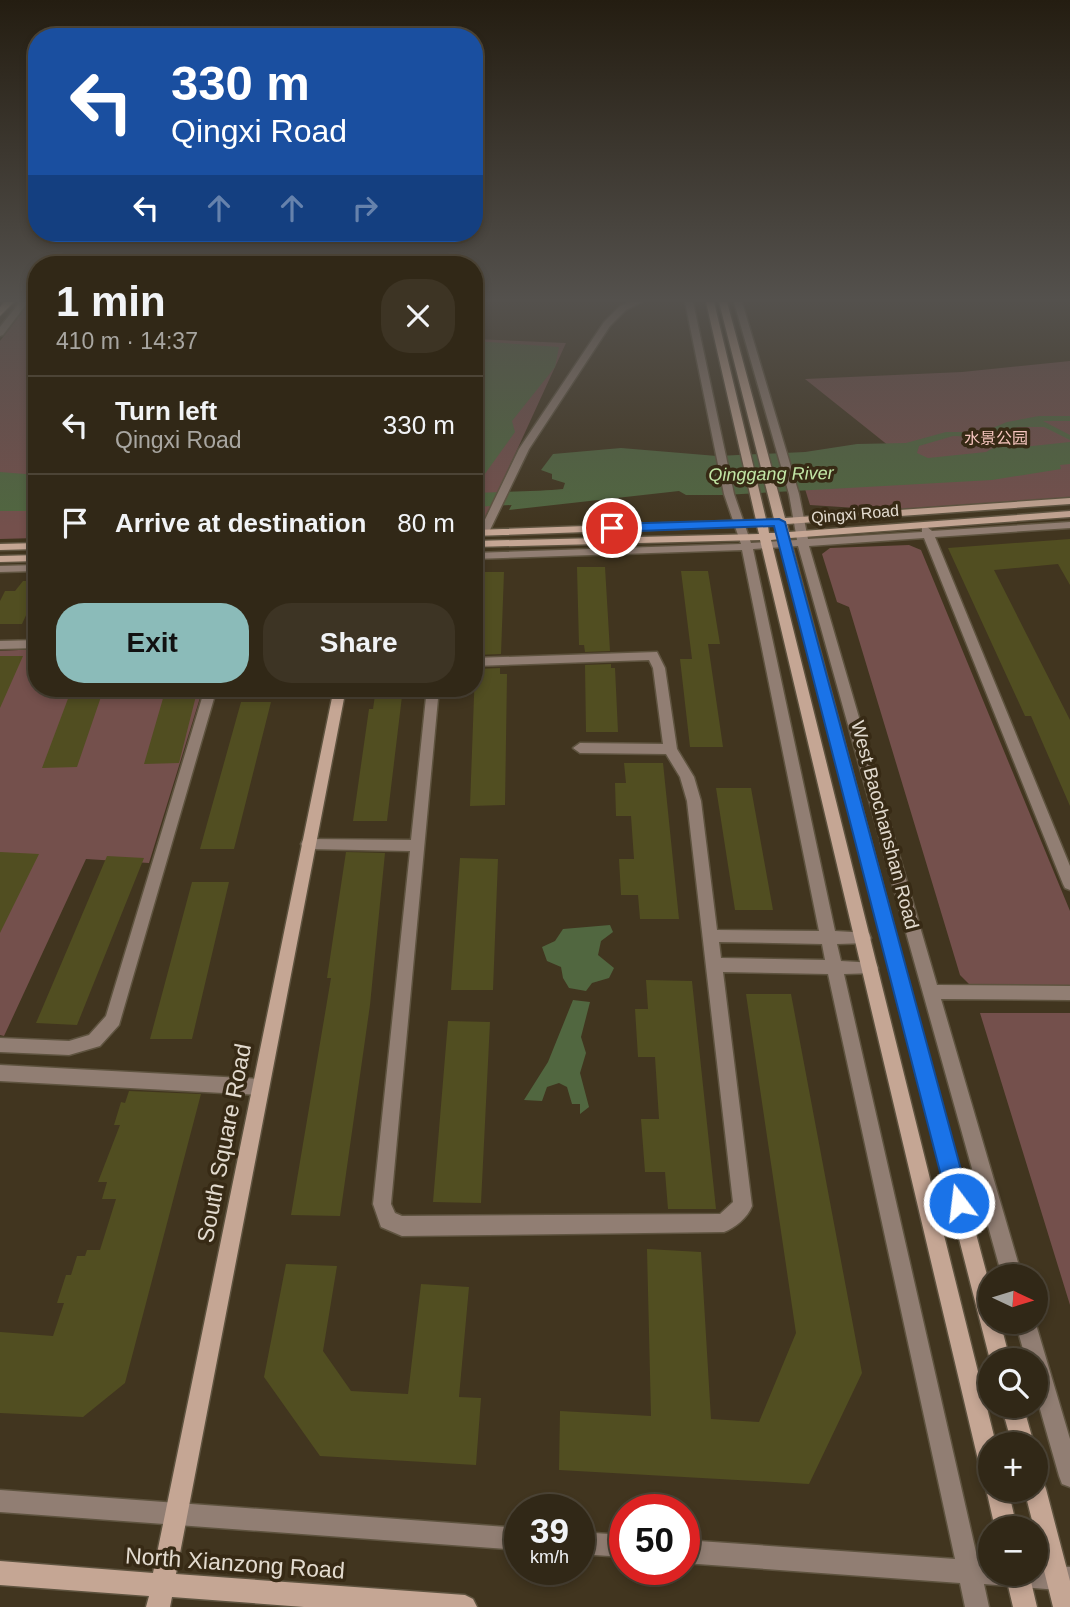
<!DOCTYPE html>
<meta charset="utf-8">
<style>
body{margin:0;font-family:Helvetica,"Noto Sans SC",sans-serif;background:#3d3424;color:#f1f3f6;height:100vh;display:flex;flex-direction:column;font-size:26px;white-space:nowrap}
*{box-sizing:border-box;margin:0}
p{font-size:23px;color:#a8a6a1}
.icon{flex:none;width:38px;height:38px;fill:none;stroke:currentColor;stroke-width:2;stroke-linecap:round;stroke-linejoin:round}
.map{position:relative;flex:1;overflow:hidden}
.drawer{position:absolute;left:28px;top:256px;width:455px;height:441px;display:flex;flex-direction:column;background:#312817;border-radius:28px;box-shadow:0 4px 10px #0003,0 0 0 2px #4c4436}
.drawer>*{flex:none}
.guide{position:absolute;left:28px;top:28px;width:455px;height:214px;border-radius:28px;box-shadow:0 4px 10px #0003,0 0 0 2px #4c4436;background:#1a4fa0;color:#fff;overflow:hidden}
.needle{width:46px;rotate:94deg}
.tools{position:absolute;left:978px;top:1264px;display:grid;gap:14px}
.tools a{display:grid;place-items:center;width:70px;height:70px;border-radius:50%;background:#312817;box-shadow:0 4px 10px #0003,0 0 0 2px #4c4436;font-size:35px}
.speed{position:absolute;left:504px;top:1494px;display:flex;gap:14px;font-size:35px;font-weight:700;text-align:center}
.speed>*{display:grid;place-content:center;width:91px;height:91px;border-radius:50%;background:#312817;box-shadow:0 4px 10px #0003,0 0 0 2px #4c4436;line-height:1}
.speed small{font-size:18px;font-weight:400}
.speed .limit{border:10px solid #d22;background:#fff;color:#111}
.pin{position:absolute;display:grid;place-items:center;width:60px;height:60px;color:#fff;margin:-30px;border:4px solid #fff;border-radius:50%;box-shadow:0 2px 7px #0007}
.me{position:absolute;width:77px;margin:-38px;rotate:345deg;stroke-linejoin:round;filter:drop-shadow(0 0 5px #0008)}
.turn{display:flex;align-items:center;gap:24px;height:147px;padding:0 28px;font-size:32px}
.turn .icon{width:91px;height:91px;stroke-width:2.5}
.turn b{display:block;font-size:49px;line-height:60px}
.lanes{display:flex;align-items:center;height:66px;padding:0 28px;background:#0003;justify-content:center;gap:35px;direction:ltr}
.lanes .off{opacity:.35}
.round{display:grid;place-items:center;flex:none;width:74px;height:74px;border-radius:28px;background:#3d3424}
.headline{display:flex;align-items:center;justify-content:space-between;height:119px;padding:0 28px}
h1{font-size:42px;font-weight:700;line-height:52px}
.cta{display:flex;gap:14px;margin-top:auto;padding:14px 28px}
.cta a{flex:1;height:80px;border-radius:28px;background:#8bbbb9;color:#111;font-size:28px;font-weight:700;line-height:80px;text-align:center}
.cta a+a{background:#3d3424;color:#f1f3f6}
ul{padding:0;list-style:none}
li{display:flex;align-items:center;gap:21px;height:98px;padding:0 28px;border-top:2px solid #4c4436}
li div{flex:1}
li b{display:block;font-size:26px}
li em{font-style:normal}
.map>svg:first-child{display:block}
.green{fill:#74504c}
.water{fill:#516740;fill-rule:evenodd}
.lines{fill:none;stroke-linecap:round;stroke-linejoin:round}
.river{fill:#516740;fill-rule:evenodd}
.building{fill:#514e21}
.street-casing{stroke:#5e533f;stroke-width:3}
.secondary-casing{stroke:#5e533f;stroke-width:3}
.primary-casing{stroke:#5e533f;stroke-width:2}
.street{fill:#917e73;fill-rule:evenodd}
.secondary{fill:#c5a694;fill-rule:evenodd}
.primary{fill:#ecc5ad;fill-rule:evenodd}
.route{fill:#1a73e8;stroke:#114b97;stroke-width:2}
.labels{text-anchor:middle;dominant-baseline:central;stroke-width:7;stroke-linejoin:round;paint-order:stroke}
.far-park-label{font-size:16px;fill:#f7c6bf;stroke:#372a15}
.far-street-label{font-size:16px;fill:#e3dbcf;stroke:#372a15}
.far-water-label{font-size:18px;font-style:italic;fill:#c1e6a5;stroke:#372a15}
.street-label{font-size:19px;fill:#e3dbcf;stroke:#372a15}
.near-street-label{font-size:23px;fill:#e3dbcf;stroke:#372a15}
</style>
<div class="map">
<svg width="1070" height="1607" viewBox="0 0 1070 1607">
<rect width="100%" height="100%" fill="#41351f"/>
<!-- green -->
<path class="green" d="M 30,302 L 37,302 L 37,538 L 0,539 L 0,341 Z
M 474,339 L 566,343 L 483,524 L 474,524 Z
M 1070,361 L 1070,501 L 919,512 L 810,505 L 795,457 L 894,450 L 805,379 L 962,372 Z
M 909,545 L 921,550 L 1070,911 L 1070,986 L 970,985 L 960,975 L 849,607 L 837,602 L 822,554 L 830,548 Z
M 37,649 L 37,688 L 203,688 L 149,863 L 86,859 L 4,1036 L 0,1035 L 0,651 Z
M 980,1013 L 1070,1013 L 1070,1305 Z"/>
<!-- water -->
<path class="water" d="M 474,341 L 559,347 L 555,367 L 512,421 L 515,432 L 474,489 Z
M 1039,416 L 1070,416 L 1070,421 L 1043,421 L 1070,435 L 1070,440 L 1044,427 L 1017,427 L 1011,436 L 1023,447 L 1070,442 L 1070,464 L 1060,465 L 1061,469 L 992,480 L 724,495 L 686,495 L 679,491 L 509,510 L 518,493 L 563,489 L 565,483 L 552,479 L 552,474 L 541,470 L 553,454 L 621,448 L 717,456 L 805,452 L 857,444 L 906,443 L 946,432 L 983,432 L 1007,422 ZM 953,436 L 981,437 L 990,442 L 993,448 L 986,452 L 928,458 L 917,453 L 919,446 Z
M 0,472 L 37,475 L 37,511 L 0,511 Z
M 610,925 L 613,932 L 601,941 L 598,955 L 614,968 L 609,978 L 592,983 L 586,991 L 569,988 L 563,978 L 561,967 L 547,961 L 542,947 L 555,941 L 563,929 Z
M 573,1000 L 590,1002 L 581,1037 L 586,1053 L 580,1073 L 589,1107 L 580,1114 L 580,1104 L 572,1104 L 567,1087 L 559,1083 L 547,1087 L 542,1101 L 524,1100 L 548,1062 Z"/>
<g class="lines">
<!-- river -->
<path class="river" d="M 560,490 L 569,492 L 572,497 L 569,502 L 474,507 L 474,493 Z"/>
</g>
<!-- building -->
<path class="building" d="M 1070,539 L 1070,585 L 1058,564 L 994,570 L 1070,720 L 1070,806 L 1031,716 L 1025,716 L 948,548 Z
M 577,567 L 605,567 L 610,651 L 585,652 L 584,645 L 579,645 Z
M 681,571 L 708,571 L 720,644 L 708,644 L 723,747 L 690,747 L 680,659 L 692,659 Z
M 474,572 L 504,572 L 501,654 L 476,655 Z
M 23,581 L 37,581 L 37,598 L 34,598 L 22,624 L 0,624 L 0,601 L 5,591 L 15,591 Z
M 0,656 L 23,656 L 0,708 Z
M 611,664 L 611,668 L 615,668 L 618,732 L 586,732 L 585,665 Z
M 500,668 L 500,674 L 507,674 L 505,805 L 470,806 L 475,669 Z
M 72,688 L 104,688 L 77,767 L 42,768 Z
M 166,688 L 198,688 L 179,763 L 144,764 Z
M 376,688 L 403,688 L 387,821 L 353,821 L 369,709 L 373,709 Z
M 241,702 L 271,702 L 234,849 L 200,849 Z
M 624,763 L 663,763 L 679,919 L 640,919 L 638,895 L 621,895 L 619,859 L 634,859 L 631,816 L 616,816 L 615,783 L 626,783 Z
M 716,788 L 751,788 L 773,910 L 735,910 Z
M 0,852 L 39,854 L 0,933 Z
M 346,852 L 385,853 L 370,1005 L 340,1216 L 291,1215 L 331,978 L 327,978 Z
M 107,856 L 144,858 L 77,1025 L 36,1023 Z
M 460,858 L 498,859 L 493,990 L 451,990 Z
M 192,882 L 229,882 L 192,1039 L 150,1039 Z
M 646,980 L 692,981 L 716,1209 L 668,1209 L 665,1172 L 645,1172 L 641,1119 L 659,1119 L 655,1057 L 638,1057 L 635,1009 L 648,1009 Z
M 746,994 L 791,994 L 862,1373 L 809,1484 L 559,1470 L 560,1411 L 651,1416 L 647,1249 L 701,1252 L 711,1419 L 759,1422 L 796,1333 Z
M 448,1021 L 490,1022 L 481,1203 L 433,1202 Z
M 129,1091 L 201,1094 L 125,1383 L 83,1417 L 0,1413 L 0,1332 L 53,1336 L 64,1303 L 57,1303 L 66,1275 L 71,1275 L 77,1256 L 85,1256 L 87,1250 L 100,1250 L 116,1199 L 102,1199 L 107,1182 L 98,1182 L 120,1125 L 114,1125 L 121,1102 L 125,1103 Z
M 286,1264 L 337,1266 L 323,1351 L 351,1391 L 408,1394 L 421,1284 L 469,1287 L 459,1397 L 481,1398 L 476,1465 L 320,1456 L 264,1377 Z"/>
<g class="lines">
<!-- street casing -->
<g class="street-casing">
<path id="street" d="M 20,302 L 28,302 L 3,335 L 0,336 L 0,327 Z
M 631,302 L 642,302 L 626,310 L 610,326 L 529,449 L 489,532 L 484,535 L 480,534 L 479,532 L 519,449 L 604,322 L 620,306 Z
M 685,302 L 693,302 L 734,494 L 751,543 L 797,540 L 789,494 L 734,302 L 742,302 L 799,494 L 808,539 L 922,532 L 922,527 L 926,526 L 932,531 L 1070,522 L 1070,528 L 935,537 L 1070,866 L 1070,890 L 1065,888 L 1063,884 L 924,538 L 809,546 L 937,985 L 1070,986 L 1070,1000 L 941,999 L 1022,1276 L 1002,1276 L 798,546 L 753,549 L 835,931 L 869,933 L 871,938 L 869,943 L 837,944 L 841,961 L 876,963 L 878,968 L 876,973 L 844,974 L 978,1561 L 990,1562 L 990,1573 L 1036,1573 L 1036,1565 L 1070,1567 L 1070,1591 L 984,1584 L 989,1607 L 965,1607 L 960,1583 L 684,1563 L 684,1540 L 955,1559 L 828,974 L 723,972 L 752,1206 C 748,1217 735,1228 724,1232 L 402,1236 L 381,1227 L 373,1204 L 410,851 L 308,849 L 303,848 L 301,844 L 303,840 L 308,839 L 411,840 L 427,688 L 439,688 L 391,1204 L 395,1213 L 402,1216 L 720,1214 L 733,1202 L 687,801 L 680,777 L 666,754 L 580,753 L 573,748 L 580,743 L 663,744 L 653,668 L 649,660 L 474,666 L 474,658 L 657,652 L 665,668 L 677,749 L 694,777 L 701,801 L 717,930 L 819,931 L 742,550 L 474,559 L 474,553 L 741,544 L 724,494 ZM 719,942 L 822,944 L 825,960 L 721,958 Z
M 37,565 L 37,571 L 0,572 L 0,566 Z
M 37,640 L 37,648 L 0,649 L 0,641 Z
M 205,688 L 217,688 L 119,1025 L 100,1046 L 69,1055 L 0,1052 L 0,1038 L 69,1041 L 89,1035 L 106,1016 Z
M 0,1065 L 260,1079 L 266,1081 L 269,1087 L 266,1093 L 260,1095 L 0,1081 Z
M 1015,1321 L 1035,1321 L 1070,1439 L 1070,1487 L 1062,1484 L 1059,1476 L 1036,1395 L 1036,1360 L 1026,1360 Z
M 0,1490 L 520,1528 L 520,1550 L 0,1512 Z
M 579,1532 L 625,1535 L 625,1557 L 579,1554 Z"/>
</g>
<!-- secondary casing -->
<g class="secondary-casing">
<path id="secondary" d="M 706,302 L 714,302 L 766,519 L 774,519 L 719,302 L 727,302 L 785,518 L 1070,498 L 1070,504 L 787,524 L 789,532 L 1070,511 L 1070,517 L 790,538 L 990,1286 L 990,1321 L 1000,1321 L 1010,1360 L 990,1360 L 990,1362 L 990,1360 L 780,539 L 771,540 L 996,1444 L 990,1444 L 990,1475 L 982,1472 L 979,1464 L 760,540 L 474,547 L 474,541 L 759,534 L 757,526 L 474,536 L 474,530 L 756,520 ZM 776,525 L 778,533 L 769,533 L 768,526 Z
M 37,543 L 37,549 L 0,550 L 0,544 Z
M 37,555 L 37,561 L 0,562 L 0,556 Z
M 334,688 L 346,688 L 176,1574 L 465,1595 L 473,1599 L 477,1607 L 304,1607 L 172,1597 L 170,1607 L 146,1607 L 149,1596 L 0,1585 L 0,1561 L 153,1573 Z
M 1001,1405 L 1023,1405 L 1034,1444 L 1012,1444 Z
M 1036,1478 L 1043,1481 L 1046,1489 L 1070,1581 L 1070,1607 L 1053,1607 L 1036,1538 L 1036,1528 L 1034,1528 L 1024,1489 L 1036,1489 Z
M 989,1481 L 990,1489 L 1008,1489 L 1017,1528 L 995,1528 L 986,1489 Z
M 1005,1573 L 1029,1573 L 1037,1607 L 1013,1607 Z"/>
</g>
<!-- primary casing -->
<g class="primary-casing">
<path id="primary" d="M 4,302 L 14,302 L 0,316 L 0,307 Z"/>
</g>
<!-- street -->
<use href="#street" class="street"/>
<!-- secondary -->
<use href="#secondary" class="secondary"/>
<!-- primary -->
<use href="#primary" class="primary"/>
</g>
<!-- sky -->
<linearGradient id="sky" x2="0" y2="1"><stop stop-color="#241d11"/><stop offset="0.57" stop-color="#54514d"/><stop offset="1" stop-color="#54514d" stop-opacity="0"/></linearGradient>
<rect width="1070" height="527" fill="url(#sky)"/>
<!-- route -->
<path class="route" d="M 779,519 L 785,522 L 970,1203 L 967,1211 L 959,1214 L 952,1211 L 948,1203 L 774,526 L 612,532 L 606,528 L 612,524 Z"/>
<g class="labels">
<!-- far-park labels -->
<g class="far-park-label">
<text x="996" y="438">水景公园</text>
</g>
<!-- far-street labels -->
<g class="far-street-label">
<text transform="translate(855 514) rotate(-5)">Qingxi Road</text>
</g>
<!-- far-water labels -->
<g class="far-water-label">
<text transform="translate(771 474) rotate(-1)">Qinggang River</text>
</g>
<!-- street labels -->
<g class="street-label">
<text transform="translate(885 825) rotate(75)">West Baochanshan Road</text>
</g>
<!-- near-street labels -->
<g class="near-street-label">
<text transform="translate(224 1143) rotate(-79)">South Square Road</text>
<text transform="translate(235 1563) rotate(4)">North Xianzong Road</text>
</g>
</g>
</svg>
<div class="tools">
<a><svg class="needle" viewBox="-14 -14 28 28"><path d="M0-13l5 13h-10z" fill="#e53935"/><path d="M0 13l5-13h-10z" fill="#a8a6a1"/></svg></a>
<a><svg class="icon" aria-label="search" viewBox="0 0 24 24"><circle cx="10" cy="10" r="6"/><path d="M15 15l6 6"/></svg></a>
<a>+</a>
<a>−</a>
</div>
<div class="speed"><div>39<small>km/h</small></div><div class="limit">50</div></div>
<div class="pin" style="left:612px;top:528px;background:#d93025"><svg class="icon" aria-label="arrive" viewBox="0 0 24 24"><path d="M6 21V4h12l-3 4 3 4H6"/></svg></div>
<svg class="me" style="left:959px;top:1203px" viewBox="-20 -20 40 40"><circle r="17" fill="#1a73e8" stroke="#fff" stroke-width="3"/><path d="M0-11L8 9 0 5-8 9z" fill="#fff"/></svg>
<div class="guide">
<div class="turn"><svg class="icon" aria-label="left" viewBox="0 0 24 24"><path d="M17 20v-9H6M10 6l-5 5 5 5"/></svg><div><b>330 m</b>Qingxi Road</div></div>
<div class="lanes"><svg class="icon" aria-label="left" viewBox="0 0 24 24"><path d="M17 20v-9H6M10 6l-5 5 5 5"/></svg><svg class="icon off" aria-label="ahead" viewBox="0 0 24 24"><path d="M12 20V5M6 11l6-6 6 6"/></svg><svg class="icon off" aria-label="ahead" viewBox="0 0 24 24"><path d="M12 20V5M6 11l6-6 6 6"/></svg><svg class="icon off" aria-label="right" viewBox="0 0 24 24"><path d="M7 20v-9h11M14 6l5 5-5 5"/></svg></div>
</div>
<section class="drawer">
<div class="headline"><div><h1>1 min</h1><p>410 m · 14:37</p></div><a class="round"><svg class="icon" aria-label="close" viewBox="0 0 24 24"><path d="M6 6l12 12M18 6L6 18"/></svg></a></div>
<ul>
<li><svg class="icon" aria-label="left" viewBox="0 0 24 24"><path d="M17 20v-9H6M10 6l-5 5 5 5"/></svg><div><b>Turn left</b><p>Qingxi Road</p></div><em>330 m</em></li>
<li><svg class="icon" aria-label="arrive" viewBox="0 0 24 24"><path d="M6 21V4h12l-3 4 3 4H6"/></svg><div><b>Arrive at destination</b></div><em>80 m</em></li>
</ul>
<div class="cta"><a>Exit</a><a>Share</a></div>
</section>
</div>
